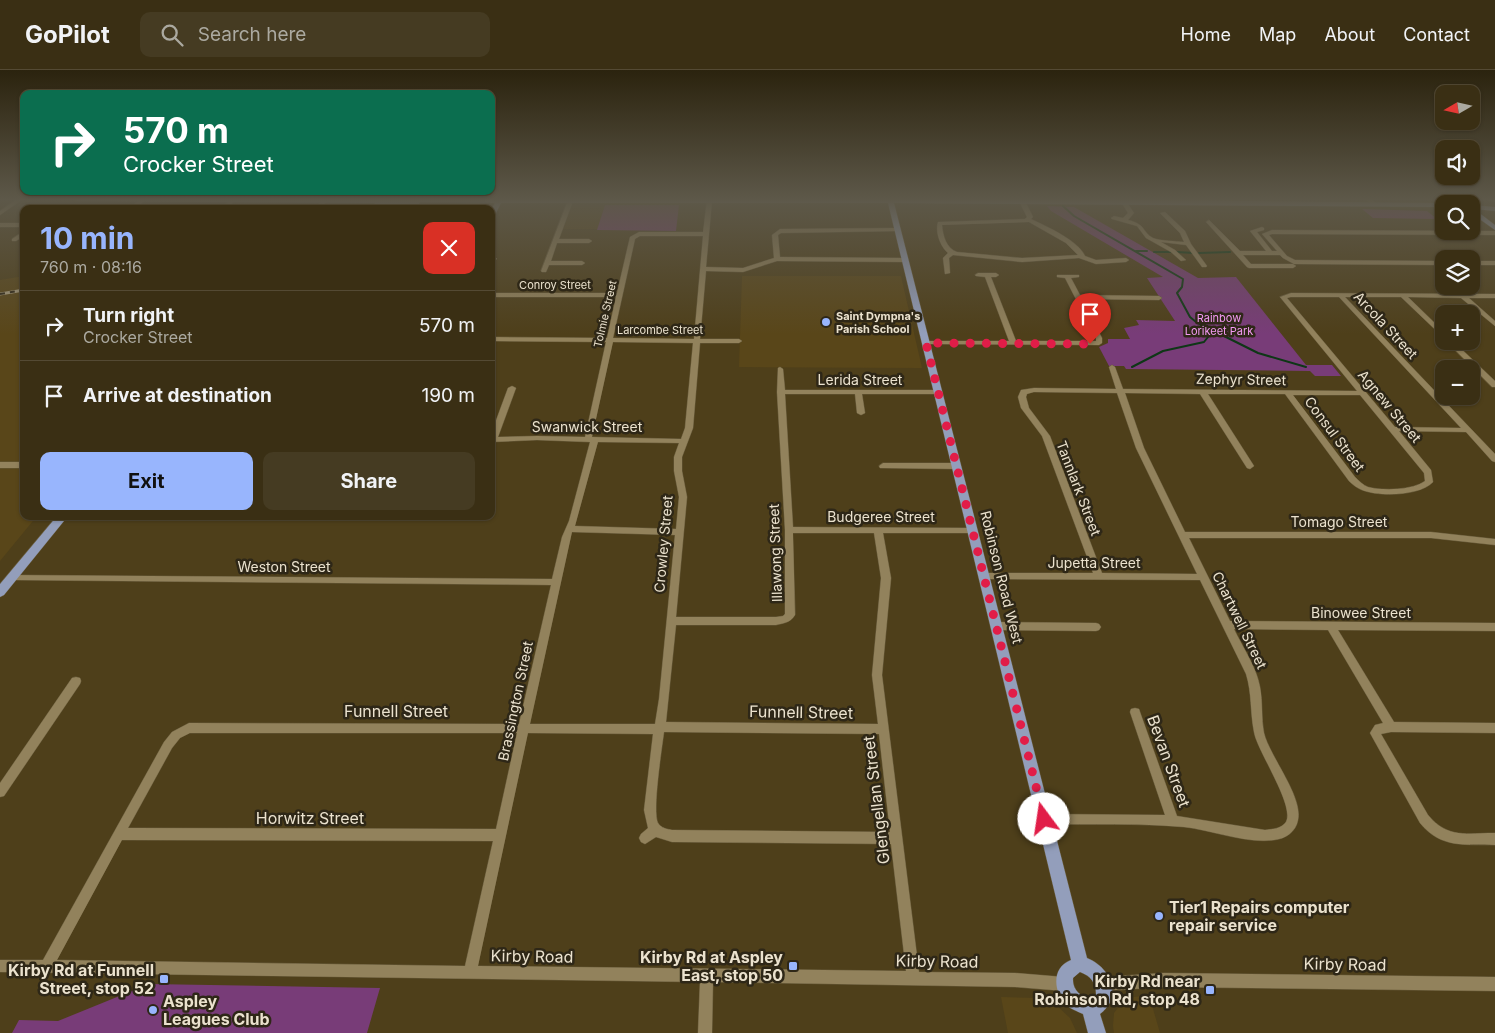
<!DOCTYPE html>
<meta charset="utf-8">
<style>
body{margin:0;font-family:Inter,sans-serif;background:#453b22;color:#f1f3f6;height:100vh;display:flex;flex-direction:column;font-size:19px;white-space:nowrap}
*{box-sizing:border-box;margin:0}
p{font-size:16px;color:#aba9a0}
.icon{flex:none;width:28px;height:28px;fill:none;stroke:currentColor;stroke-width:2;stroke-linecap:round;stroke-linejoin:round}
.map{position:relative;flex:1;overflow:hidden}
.side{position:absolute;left:20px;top:135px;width:475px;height:315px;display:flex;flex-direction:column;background:#3a2f14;border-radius:10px;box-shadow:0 1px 4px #0004,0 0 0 1px #544a34}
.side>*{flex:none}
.hud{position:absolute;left:20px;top:20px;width:475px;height:105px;border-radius:10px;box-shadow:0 1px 4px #0004,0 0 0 1px #544a34;background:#0b6e4f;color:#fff;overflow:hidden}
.needle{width:32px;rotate:261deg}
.tools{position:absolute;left:1435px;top:15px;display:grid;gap:10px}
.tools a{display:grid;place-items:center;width:45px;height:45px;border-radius:10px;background:#3a2f14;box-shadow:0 1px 4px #0004,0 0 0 1px #544a34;font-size:25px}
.pin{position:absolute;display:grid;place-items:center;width:42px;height:42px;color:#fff;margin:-51px -21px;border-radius:50% 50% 50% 0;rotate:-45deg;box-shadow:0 0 5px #0007}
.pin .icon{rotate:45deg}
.me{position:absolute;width:55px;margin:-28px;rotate:346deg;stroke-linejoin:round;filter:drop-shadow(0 0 4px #0008)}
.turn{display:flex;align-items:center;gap:18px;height:105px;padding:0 20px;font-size:22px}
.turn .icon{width:65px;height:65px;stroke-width:2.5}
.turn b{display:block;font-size:35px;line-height:42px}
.round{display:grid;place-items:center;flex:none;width:52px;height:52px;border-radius:10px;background:#453b22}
.summary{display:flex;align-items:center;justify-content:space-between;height:85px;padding:0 20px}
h1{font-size:30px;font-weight:700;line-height:38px;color:#98b5fd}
.cta{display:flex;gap:10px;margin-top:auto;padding:10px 20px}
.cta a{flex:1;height:58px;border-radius:10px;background:#98b5fd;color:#111;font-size:20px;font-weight:700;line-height:58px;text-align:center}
.cta a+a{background:#453b22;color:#f1f3f6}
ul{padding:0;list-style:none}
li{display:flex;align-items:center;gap:15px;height:70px;padding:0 20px;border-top:1px solid #544a34}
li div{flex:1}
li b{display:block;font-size:19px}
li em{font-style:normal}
header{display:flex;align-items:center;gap:30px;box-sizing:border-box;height:70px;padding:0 25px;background:#3a2f14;border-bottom:1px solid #544a34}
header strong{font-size:24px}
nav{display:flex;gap:28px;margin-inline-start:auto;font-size:18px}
.search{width:350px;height:45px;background:#453b22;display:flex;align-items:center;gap:12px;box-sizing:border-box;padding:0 18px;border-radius:10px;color:#aba9a0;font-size:19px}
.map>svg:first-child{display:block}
.built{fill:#594619}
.green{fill:#783c78}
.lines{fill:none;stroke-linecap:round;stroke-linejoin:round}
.stream{stroke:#0e3716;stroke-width:2}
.minor-casing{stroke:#675a3a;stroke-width:1}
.major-casing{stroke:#675a3a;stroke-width:1}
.minor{fill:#92825c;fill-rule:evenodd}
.major{fill:#939ebb;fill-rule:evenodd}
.rail-casing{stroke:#a5997d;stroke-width:3}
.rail{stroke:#2e2717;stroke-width:2;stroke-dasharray:5;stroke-linecap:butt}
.major-bridge-casing{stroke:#675a3a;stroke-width:8;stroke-linecap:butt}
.major-bridge{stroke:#939ebb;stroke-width:8}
.route{stroke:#e11d48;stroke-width:9;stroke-dasharray:0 16.2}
.poi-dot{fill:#98b5fd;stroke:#2e2717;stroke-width:2}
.labels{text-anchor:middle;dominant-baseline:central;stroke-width:5;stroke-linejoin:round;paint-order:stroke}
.far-street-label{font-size:11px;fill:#ebe2ce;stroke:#2e2717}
.far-poi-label{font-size:11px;font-weight:bold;fill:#ebe2ce;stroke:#2e2717;text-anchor:start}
.far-park-label{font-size:11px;fill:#f39af3;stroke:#2e2717}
.street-label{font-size:14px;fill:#ebe2ce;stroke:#2e2717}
.near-street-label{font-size:16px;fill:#ebe2ce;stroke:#2e2717}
.near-poi-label{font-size:16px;font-weight:bold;fill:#ebe2ce;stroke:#2e2717;text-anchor:end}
</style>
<header>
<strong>GoPilot</strong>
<div class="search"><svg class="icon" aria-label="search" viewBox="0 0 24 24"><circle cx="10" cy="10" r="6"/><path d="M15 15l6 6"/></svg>Search here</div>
<nav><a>Home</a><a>Map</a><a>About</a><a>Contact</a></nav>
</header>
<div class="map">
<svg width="1495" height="963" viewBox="0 0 1495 963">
<rect width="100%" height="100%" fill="#4e3f1a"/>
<!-- built -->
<path class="built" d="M 238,133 L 309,134 L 313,135 L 311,138 L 231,139 Z
M 329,133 L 378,133 L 406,135 L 393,139 L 320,139 L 323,135 Z
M 572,135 L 605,135 L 598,159 L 563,159 Z
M 24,206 L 24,446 L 37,446 L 0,491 L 0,210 Z
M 742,206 L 901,206 L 922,298 L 739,297 Z
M 1149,925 L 1160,963 L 1114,963 L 1113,956 L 1114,943 L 1121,934 L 1134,927 Z
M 1001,927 L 1037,928 L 1055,934 L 1070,948 L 1077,963 L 1008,963 Z"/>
<!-- green -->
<path class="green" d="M 605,135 L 679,135 L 676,161 L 597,160 Z
M 1047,136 L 1074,137 L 1198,208 L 1236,207 L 1306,295 L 1332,295 L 1341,306 L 1315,306 L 1310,301 L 1126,299 L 1124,296 L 1109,296 L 1099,277 L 1108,273 L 1108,269 L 1130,269 L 1124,258 L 1139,255 L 1136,250 L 1175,251 L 1147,208 L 1163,207 L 1051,141 Z
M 1362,139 L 1427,141 L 1437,149 L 1373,148 Z
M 149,914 L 380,918 L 367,963 L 12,963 L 19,950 L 58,951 Z"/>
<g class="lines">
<!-- stream -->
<path class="stream" d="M 1063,136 L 1074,146 L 1183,209 L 1182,217 L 1177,223 L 1190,247 L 1196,252 L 1258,283 L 1306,297
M 1136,181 L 1147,181
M 1154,182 L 1171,182
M 1177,182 L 1194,183
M 1199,183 L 1230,182
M 1132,297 L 1163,281 L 1204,272 L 1212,262"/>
<!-- minor casing -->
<g class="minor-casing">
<path id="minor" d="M 17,129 L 23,129 L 0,145 L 0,141 Z
M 140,129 L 145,130 L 135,139 L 129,139 Z
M 230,129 L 236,129 L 227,139 L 222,139 Z
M 1022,129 L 1025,131 L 1033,147 L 1031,149 C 1046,156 1079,171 1085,186 L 1096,190 L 1126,188 L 1129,190 L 1126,192 L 1096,194 L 1079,188 L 1022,192 L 953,185 L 949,188 L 950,203 L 945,204 L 943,188 L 948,183 C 940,176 935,162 938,152 L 1025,149 L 1027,147 L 1019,131 ZM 1029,152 L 1066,173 L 1078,185 L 1022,188 L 957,182 C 946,178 943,166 942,155 Z
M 1365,129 L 1371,129 L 1377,134 L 1372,135 Z
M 1462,129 L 1468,129 L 1474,134 L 1471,136 L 1471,134 L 1467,134 Z
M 1487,129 L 1495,129 L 1495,132 L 1488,130 Z
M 322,130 L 327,131 L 320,139 L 315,139 Z
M 568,130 L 573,131 L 559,169 L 589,169 L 592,171 L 589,173 L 557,173 L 551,191 L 582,191 L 585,193 L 582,195 L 549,195 L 546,202 L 542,202 L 541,201 Z
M 707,130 L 712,131 L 706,197 L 743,198 L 774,188 L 772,165 L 780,159 L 898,158 L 900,159 L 900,161 L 781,163 L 778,165 L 780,187 L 905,188 L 908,190 L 905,192 L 777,191 L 743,202 L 706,201 L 700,269 L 739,269 L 742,271 L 739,273 L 700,273 L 693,358 L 682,387 L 682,401 L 687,427 L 676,547 L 776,547 L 783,546 L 785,544 L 785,460 L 777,322 L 778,298 L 780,297 L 783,299 L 785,320 L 941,320 L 942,322 L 938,324 L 862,324 L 865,343 L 861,345 L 857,343 L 855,324 L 785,324 L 793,457 L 976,458 L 977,460 L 976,462 L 973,463 L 883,463 L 891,508 L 882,605 L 919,902 L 1015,903 L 1064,907 L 1069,909 L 1071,914 L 1069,919 L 1064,921 L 1015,917 L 713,912 L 712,963 L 698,963 L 700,912 L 0,902 L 0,890 L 43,890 L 164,672 L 172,662 L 189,653 L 519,654 L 551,515 L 12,510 L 9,509 L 7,507 L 9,505 L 552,509 L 562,467 L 569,451 L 590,372 L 537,370 L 491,372 L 491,364 L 508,318 L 512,316 L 516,318 L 498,367 L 537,366 L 585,367 L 606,272 L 491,271 L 491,267 L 607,268 L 616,227 L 491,227 L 491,223 L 617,223 L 630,167 L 639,162 L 703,162 ZM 640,166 L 703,166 L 694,269 L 613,268 L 635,169 ZM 613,272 L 693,273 L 685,358 L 681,369 L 592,367 ZM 598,372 L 679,373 L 674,387 L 674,401 L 679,427 L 676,459 L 575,456 ZM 572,462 L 675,465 L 659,629 L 655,654 L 530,654 ZM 793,463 L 874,463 L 881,508 L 872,605 L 878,654 L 666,652 L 676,555 L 776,555 C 784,553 790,553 795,545 ZM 664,662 L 879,664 L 890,762 L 672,760 C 667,759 661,758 658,753 C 652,741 662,678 664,662 ZM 190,663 L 517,663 L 496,759 L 128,758 L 172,678 L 180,668 ZM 528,663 L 653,664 L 644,740 L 648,758 L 641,764 L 639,768 L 641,772 L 645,774 L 656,767 L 672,772 L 891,774 L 906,901 L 478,896 ZM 122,770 L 493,771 L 465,896 L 57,890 Z
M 479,133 L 482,135 L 481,136 L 439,139 L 402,139 L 404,137 Z
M 1126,133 L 1128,134 L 1134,143 L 1128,150 C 1146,154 1142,162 1153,168 C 1160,171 1176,171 1184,172 L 1180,163 L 1160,143 L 1165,142 L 1185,161 L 1191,174 L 1207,196 L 1206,197 L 1202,197 L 1186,175 L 1161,172 L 1175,180 L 1186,190 L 1181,191 L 1171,182 L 1146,168 L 1137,156 L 1112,149 L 1111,148 L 1114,146 L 1123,148 L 1128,143 L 1123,135 Z
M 1209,150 L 1240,181 L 1266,181 L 1250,161 L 1262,157 L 1264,158 L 1264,160 L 1257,162 L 1272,181 L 1277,181 L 1262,164 L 1272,160 L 1495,161 L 1495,165 L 1272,164 L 1269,165 L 1287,186 L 1295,190 L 1444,191 L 1444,195 L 1294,194 L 1283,188 L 1280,185 L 1243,185 L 1251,194 L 1293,194 L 1296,196 L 1293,198 L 1249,198 L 1247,197 L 1207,153 L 1206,152 Z
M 0,153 L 24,153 L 24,157 L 0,157 Z
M 24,161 L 24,166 L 16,171 L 12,171 L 12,169 Z
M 491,187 L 496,188 L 497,189 L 491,191 Z
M 1471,191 L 1495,191 L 1495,195 L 1471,195 Z
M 978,203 L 996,203 L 999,205 L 996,207 L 991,207 L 1016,271 L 1096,271 L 1096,268 L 1065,208 L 1057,207 L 1057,205 L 1079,205 L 1079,207 L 1071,208 L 1080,225 L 1159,226 L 1162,228 L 1159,230 L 1082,229 L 1102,268 L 1102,273 L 1099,275 L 924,274 L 923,273 L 926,271 L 1009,271 L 985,207 L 976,206 L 975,205 Z
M 1291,223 L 1495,224 L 1495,228 L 1469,228 L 1495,251 L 1495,256 L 1461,228 L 1408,227 L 1444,262 L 1444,268 L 1401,227 L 1345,227 L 1495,384 L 1495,392 L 1492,391 L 1466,362 L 1399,361 L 1431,400 L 1433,412 C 1420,426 1379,427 1362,420 C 1357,418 1353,415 1349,411 L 1285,324 L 1208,324 L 1254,396 L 1250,399 L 1247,398 L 1200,324 L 1125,323 L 1144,378 L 1185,462 L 1431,462 L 1495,469 L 1495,475 L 1431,468 L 1189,468 L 1230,551 L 1495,553 L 1495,561 L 1338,560 L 1394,652 L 1495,653 L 1495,663 L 1391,662 L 1381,664 L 1428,745 C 1448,769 1467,763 1495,763 L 1495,775 C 1465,774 1441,779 1420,753 L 1370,663 L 1375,655 L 1383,653 L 1328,560 L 1234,559 C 1242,576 1257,598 1260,617 C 1263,632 1261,648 1264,663 C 1270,687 1303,726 1298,750 C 1296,762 1285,769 1274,770 C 1247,774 1211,760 1184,757 C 1138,753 1091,755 1044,754 L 1040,753 L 1038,749 L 1040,745 L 1044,744 L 1165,745 L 1130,642 L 1131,639 L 1135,638 L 1139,639 L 1140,642 L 1177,746 L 1265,760 C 1272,759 1281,759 1286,752 C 1295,735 1257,681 1254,662 C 1250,642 1252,623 1246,604 L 1200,510 L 984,509 L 981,508 L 980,506 L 981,504 L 984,503 L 1093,503 L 1042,366 L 1021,338 L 1018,327 L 1021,320 L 1034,318 L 1116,319 L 1109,297 L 1112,295 L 1115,297 L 1123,319 L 1357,321 L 1280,227 ZM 1291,227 L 1339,227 L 1461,358 L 1395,357 L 1287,228 ZM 1034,322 L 1117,323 L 1136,378 L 1197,504 L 1102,503 L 1050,366 L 1029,338 L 1026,327 L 1027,324 ZM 1293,325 L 1360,325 L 1424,403 L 1425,411 C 1413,420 1383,421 1368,417 C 1363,415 1359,411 1355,407 Z
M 1446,271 L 1453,271 L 1495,311 L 1495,317 L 1492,317 Z
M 0,392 L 24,392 L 24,398 L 0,398 Z
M 883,393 L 957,393 L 961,396 L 957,399 L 880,398 L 879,396 Z
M 996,552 L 1096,553 L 1099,554 L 1101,557 L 1099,560 L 1096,561 L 996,560 L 993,559 L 991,556 L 993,553 Z
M 76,607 L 80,608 L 81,611 L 80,614 L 4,726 L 0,727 L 0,713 L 72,608 Z
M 1164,903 L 1495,907 L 1495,921 L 1164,917 L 1104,921 L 1099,919 L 1097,914 L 1099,909 L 1104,907 Z"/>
</g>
<!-- major casing -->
<g class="major-casing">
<path id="major" d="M 74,129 L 378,129 L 381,131 L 378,133 L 77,131 Z
M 416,129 L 1052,129 L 1442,133 L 1461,129 L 1460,131 L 1444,134 L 1444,137 L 894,133 L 1087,888 C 1110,897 1124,926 1100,944 L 1106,963 L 1088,963 L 1083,944 C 1077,941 1070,939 1065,934 C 1053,920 1052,897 1071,890 L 888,133 L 501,133 L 494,147 L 491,149 L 491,140 L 495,133 L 414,132 L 413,131 ZM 1080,902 C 1091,906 1096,913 1096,924 L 1092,928 C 1081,928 1072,920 1073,908 Z
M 1471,135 L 1495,137 L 1495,141 L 1474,139 L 1495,155 L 1495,160 L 1471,143 Z
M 57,446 L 68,446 L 4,525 L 0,527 L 0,514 Z"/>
</g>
<!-- minor -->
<use href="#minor" class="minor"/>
<!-- major -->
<use href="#major" class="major"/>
<!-- rail casing -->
<g class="rail-casing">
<path id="rail" d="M 394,136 L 413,129
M 372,139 L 401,129
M 0,224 L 24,220"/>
</g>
<!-- rail -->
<use href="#rail" class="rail"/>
<!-- major-bridge casing -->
<g class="major-bridge-casing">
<path id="major-bridge" d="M 378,131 L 416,131"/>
</g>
<!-- major-bridge -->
<use href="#major-bridge" class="major-bridge"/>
</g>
<!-- sky -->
<linearGradient id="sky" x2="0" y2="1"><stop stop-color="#2b230e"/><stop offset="0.49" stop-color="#5d5849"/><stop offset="1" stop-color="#5d5849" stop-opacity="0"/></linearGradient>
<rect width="1495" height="264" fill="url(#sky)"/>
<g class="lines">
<!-- route -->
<path class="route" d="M 1044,749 L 926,273 L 1090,274"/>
</g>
<!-- markers -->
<g class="poi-dot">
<circle cx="826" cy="252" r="5"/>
<circle cx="1159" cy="846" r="5"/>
<rect x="788" y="891" width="10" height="10" rx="2.5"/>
<rect x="159" y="904" width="10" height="10" rx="2.5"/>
<rect x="1205" y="915" width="10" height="10" rx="2.5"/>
<circle cx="153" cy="940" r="5"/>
</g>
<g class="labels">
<!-- far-street labels -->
<g class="far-street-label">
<text x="555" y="215">Conroy Street</text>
<text transform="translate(605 244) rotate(-77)">Tolmie Street</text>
<text x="660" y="260">Larcombe Street</text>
</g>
<!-- far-poi labels -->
<g class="far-poi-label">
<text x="836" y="246">Saint Dympna's<tspan x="836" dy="13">Parish School</tspan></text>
</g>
<!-- far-park labels -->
<g class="far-park-label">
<text x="1219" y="248">Rainbow<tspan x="1219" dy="13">Lorikeet Park</tspan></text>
</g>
<!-- street labels -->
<g class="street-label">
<text transform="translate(1386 255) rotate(47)">Arcola Street</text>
<text x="860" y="309">Lerida Street</text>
<text transform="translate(1241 309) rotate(1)">Zephyr Street</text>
<text transform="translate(1390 336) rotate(50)">Agnew Street</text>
<text x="587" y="356">Swanwick Street</text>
<text transform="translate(1335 364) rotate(53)">Consul Street</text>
<text transform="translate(1079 418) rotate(69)">Tannlark Street</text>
<text x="881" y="446">Budgeree Street</text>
<text x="1339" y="451">Tomago Street</text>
<text transform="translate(663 474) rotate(-85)">Crowley Street</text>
<text transform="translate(775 483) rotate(-92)">Illawong Street</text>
<text x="1094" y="492">Jupetta Street</text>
<text x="284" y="496">Weston Street</text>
<text transform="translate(1002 507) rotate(76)">Robinson Road West</text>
<text x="1361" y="542">Binowee Street</text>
<text transform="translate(1240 550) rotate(64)">Chartwell Street</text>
<text transform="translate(515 631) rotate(-78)">Brassington Street</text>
</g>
<!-- near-street labels -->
<g class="near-street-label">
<text x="396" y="641">Funnell Street</text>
<text transform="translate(801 642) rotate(1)">Funnell Street</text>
<text transform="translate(1169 691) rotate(70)">Bevan Street</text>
<text transform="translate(876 730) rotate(-97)">Glengellan Street</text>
<text x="310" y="748">Horwitz Street</text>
<text transform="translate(532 886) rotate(1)">Kirby Road</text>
<text transform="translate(937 891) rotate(1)">Kirby Road</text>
<text transform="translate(1345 894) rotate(1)">Kirby Road</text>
</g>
<!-- near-poi labels -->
<g class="near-poi-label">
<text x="1169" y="837" text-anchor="start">Tier1 Repairs computer<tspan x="1169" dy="18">repair service</tspan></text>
<text x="783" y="887">Kirby Rd at Aspley<tspan x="783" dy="18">East, stop 50</tspan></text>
<text x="154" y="900">Kirby Rd at Funnell<tspan x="154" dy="18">Street, stop 52</tspan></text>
<text x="1200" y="911">Kirby Rd near<tspan x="1200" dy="18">Robinson Rd, stop 48</tspan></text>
<text x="163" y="931" text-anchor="start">Aspley<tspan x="163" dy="18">Leagues Club</tspan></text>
</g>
</g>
</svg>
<div class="tools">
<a><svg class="needle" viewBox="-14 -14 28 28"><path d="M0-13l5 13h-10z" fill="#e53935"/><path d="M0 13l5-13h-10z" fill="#aba9a0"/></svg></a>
<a><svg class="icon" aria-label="sound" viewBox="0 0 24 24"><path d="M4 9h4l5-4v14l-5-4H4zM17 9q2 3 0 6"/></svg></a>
<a><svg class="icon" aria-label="search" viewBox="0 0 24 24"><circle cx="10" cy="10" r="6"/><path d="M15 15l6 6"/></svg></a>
<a><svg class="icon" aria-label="layers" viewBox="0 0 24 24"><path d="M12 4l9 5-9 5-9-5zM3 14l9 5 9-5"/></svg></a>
<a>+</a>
<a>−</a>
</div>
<div class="pin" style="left:1090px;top:274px;background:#d93025"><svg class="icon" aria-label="arrive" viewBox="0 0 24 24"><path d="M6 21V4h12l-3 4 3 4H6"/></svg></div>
<svg class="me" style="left:1044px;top:749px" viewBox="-20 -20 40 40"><circle r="19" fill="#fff"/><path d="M0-13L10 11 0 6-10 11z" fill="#e11d48"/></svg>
<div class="hud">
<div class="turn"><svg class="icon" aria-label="right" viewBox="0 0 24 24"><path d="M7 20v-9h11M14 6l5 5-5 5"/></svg><div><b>570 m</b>Crocker Street</div></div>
</div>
<section class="side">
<div class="summary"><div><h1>10 min</h1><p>760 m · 08:16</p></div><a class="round" style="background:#d93025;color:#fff"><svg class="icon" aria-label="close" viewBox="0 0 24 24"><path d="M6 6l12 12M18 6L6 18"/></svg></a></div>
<ul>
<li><svg class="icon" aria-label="right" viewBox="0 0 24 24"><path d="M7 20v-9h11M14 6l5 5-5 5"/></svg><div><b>Turn right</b><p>Crocker Street</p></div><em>570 m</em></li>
<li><svg class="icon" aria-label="arrive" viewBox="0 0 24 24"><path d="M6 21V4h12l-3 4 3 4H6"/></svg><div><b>Arrive at destination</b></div><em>190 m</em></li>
</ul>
<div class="cta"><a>Exit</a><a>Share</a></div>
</section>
</div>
